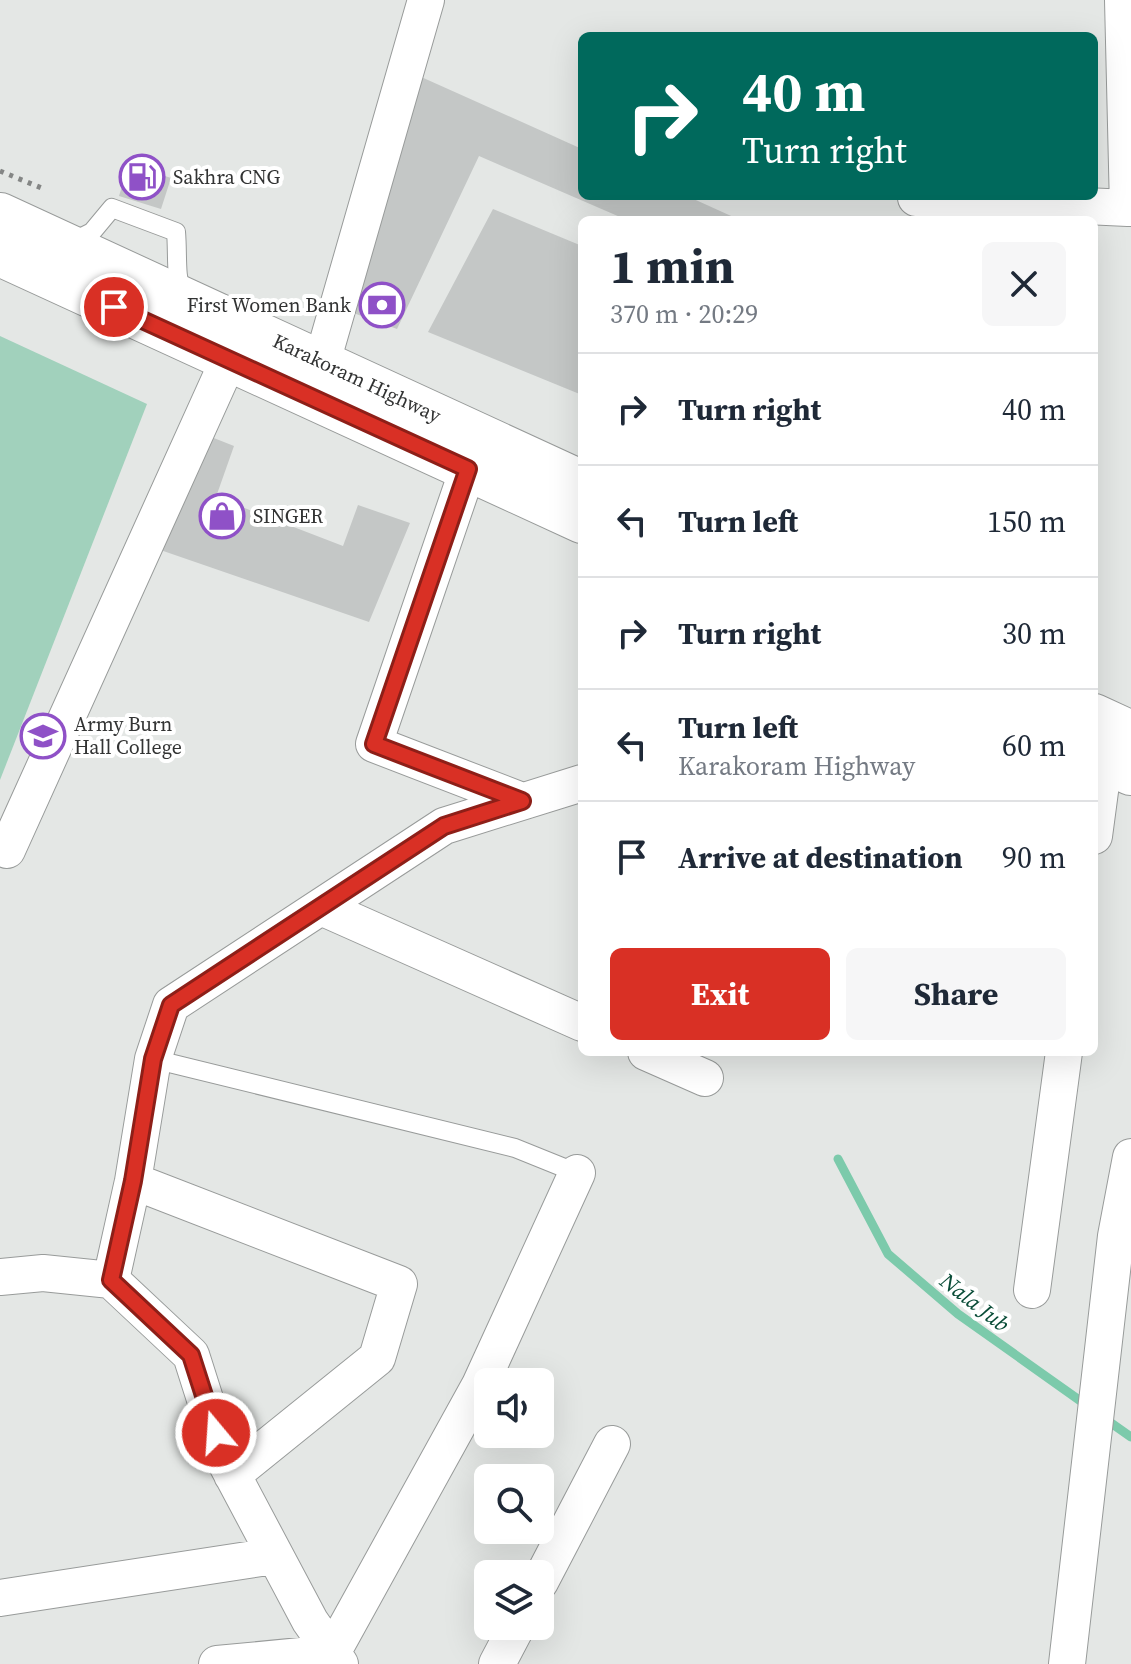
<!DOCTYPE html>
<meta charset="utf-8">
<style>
body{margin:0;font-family:"Source Serif 4",serif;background:#f6f6f7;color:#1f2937;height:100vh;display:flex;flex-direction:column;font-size:30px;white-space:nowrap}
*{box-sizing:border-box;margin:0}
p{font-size:26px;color:#747a83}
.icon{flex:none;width:44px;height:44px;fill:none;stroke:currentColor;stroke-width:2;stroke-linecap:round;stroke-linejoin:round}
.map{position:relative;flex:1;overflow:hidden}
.panel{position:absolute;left:578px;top:216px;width:520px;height:840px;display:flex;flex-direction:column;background:#fff;border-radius:12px;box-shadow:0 8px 32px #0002}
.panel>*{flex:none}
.hud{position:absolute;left:578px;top:32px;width:520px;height:168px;border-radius:12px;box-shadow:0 8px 32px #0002;background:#00695c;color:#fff;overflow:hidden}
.buttons{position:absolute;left:474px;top:1368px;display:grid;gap:16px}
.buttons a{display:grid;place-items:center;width:80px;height:80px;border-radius:12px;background:#fff;box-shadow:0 8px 32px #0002;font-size:40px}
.pin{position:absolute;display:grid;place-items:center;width:68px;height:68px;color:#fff;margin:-34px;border:4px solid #fff;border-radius:50%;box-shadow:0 2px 8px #0007}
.me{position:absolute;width:88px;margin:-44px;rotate:342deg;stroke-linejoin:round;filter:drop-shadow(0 0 6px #0008)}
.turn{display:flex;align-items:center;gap:28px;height:168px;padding:0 32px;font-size:36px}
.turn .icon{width:104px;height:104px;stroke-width:2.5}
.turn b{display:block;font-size:56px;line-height:68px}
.round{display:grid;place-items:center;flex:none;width:84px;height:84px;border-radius:12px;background:#f6f6f7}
.summary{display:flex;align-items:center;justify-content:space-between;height:136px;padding:0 32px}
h1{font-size:48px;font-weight:700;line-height:60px}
.action{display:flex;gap:16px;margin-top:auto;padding:16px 32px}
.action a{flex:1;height:92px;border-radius:12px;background:#d93025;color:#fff;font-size:32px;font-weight:700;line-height:92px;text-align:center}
.action a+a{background:#f6f6f7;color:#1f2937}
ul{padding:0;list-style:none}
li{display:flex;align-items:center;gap:24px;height:112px;padding:0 32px;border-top:2px solid #e0e1e3}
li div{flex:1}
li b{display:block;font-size:30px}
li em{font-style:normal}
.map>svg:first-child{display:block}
.green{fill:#a1d1bc}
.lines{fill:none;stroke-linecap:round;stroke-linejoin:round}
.stream{stroke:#7ccaab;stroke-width:9}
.building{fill:#c4c7c6}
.service-casing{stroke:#989b9a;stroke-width:20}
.minor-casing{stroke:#989b9a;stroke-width:38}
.trunk-casing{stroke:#989b9a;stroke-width:46}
.path{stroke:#848685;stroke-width:5;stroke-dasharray:4 6;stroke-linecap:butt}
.service{stroke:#fff;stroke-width:18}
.minor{stroke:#fff;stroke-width:36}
.trunk{stroke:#fff;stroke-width:44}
.route-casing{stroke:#8d1f18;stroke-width:20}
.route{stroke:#d93025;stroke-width:14}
.labels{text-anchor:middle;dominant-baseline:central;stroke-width:8;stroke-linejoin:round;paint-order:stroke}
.poi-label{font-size:20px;fill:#323333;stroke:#fff;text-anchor:start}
.street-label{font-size:20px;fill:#323333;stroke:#fff}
.water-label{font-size:22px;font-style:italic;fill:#094c37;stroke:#fff}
</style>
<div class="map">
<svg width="1131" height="1664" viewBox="0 0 1131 1664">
<rect width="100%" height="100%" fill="#e4e7e5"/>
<!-- green -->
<path class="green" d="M 0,336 L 147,404 L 0,780 Z"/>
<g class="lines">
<!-- stream -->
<path class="stream" d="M 838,1159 L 888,1254 L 958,1314 L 1089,1407
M 1104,1418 L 1131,1437"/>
</g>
<!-- building -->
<path class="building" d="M 419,76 L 582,149 L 582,196 L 687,196 L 740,220 L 627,220 L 479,156 L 397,329 L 348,311 Z
M 129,164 L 171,178 L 161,209 L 119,196 Z
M 493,209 L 582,246 L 582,395 L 428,332 Z
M 186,427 L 234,446 L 216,497 L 343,546 L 358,505 L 410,523 L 369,622 L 143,544 Z"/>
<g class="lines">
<!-- service casing -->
<g class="service-casing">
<path id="service" d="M 72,242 L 92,232 L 112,208 L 176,232 C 178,254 175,274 182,295
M 153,1059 L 515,1148 L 577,1173"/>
</g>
<!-- minor casing -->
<g class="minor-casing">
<path id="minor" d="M 1123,0 L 1128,208 L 1131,208
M 916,198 L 1128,208
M 322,362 L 426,0
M 468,469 L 374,744 L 522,801
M 1094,836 L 1104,761
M 7,850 L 229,359
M 321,907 L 582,1023
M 646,1052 L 705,1078
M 133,1181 L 399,1284 L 377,1358 L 232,1475
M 0,1277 L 43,1273 L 111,1280
M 1032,1290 L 1064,1052
M 540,1582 L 612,1444
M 0,1598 L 274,1556
M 217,1664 L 332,1653 L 480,1385 L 577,1173
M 340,1664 L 310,1621 L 224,1459 L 191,1355 L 111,1280 L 133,1181 L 153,1059 L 171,1005 L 444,826 L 582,783
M 497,1664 L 517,1626
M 1067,1664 L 1116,1236 L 1131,1157"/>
</g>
<!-- trunk casing -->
<g class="trunk-casing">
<path id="trunk" d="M 0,215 L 582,483
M 0,254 L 582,521
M 1094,716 L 1131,733
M 1094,756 L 1131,773"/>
</g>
<!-- path -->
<path class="path" d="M 0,171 L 44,189"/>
<!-- service -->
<use href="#service" class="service"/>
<!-- minor -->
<use href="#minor" class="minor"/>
<!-- trunk -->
<use href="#trunk" class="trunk"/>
</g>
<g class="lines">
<!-- route casing -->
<g class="route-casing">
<path id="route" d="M 114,307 L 468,469 L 374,744 L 522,801 L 444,826 L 171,1005 L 153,1059 L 133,1181 L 111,1280 L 191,1355 L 216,1433"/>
</g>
<!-- route -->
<use href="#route" class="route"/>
</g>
<!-- icons -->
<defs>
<g id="fuel-ring" transform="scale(2.3)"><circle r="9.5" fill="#fff" stroke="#8f51c7" stroke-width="1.5"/><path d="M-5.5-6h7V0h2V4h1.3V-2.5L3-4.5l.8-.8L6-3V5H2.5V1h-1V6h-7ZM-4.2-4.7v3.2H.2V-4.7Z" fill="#8f51c7"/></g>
<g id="bank-ring" transform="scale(2.3)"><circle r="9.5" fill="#fff" stroke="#8f51c7" stroke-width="1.5"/><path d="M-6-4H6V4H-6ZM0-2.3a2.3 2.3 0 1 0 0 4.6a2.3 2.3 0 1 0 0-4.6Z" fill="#8f51c7"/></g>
<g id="shop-ring" transform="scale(2.3)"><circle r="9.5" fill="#fff" stroke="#8f51c7" stroke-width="1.5"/><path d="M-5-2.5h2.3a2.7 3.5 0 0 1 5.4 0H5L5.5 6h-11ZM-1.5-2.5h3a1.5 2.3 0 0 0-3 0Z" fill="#8f51c7"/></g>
<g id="university-ring" transform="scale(2.3)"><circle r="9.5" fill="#fff" stroke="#8f51c7" stroke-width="1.5"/><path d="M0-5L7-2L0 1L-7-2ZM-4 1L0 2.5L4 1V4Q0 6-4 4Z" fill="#8f51c7"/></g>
</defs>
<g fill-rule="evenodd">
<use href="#fuel-ring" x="142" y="177"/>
<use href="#bank-ring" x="382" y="305"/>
<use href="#shop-ring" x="222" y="516"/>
<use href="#university-ring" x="43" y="736"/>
</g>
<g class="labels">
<!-- poi labels -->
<g class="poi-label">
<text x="173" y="177">Sakhra CNG</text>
<text x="351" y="305" text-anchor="end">First Women Bank</text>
<text x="253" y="516">SINGER</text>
<text x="74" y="724">Army Burn<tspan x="74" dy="23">Hall College</tspan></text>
</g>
<!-- street labels -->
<g class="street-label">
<text transform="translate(357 378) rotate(25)">Karakoram Highway</text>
</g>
<!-- water labels -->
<g class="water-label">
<text transform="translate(975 1302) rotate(38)">Nala Jub</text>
</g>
</g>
</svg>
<div class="buttons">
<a><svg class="icon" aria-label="sound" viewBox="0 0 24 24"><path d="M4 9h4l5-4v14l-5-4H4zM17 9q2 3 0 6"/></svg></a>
<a><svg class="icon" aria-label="search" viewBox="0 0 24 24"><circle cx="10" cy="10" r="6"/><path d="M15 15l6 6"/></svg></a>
<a><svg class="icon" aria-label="layers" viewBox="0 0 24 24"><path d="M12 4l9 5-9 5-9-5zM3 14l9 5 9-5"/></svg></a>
</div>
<div class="pin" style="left:114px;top:307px;background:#d93025"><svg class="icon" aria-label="arrive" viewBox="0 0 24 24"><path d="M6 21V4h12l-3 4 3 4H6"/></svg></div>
<svg class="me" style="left:216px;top:1433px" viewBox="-20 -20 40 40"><circle r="17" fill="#d93025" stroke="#fff" stroke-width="3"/><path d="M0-11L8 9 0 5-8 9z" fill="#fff"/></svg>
<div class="hud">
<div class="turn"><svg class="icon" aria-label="right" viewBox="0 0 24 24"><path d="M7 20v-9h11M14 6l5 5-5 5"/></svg><div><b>40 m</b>Turn right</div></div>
</div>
<section class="panel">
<div class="summary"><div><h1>1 min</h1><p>370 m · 20:29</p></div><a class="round"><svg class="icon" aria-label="close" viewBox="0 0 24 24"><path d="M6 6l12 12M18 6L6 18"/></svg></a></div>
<ul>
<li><svg class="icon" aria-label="right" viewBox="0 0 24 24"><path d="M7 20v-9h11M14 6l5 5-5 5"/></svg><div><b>Turn right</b></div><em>40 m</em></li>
<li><svg class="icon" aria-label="left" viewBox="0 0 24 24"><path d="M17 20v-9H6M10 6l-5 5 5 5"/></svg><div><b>Turn left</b></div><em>150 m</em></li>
<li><svg class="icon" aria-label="right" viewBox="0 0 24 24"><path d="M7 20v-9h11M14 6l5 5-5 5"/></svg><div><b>Turn right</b></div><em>30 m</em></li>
<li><svg class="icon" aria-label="left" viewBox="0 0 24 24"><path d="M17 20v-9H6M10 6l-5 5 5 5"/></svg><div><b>Turn left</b><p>Karakoram Highway</p></div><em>60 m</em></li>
<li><svg class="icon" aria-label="arrive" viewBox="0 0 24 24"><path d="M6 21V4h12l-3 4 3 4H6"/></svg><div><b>Arrive at destination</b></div><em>90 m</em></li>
</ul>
<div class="action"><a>Exit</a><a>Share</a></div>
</section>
</div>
